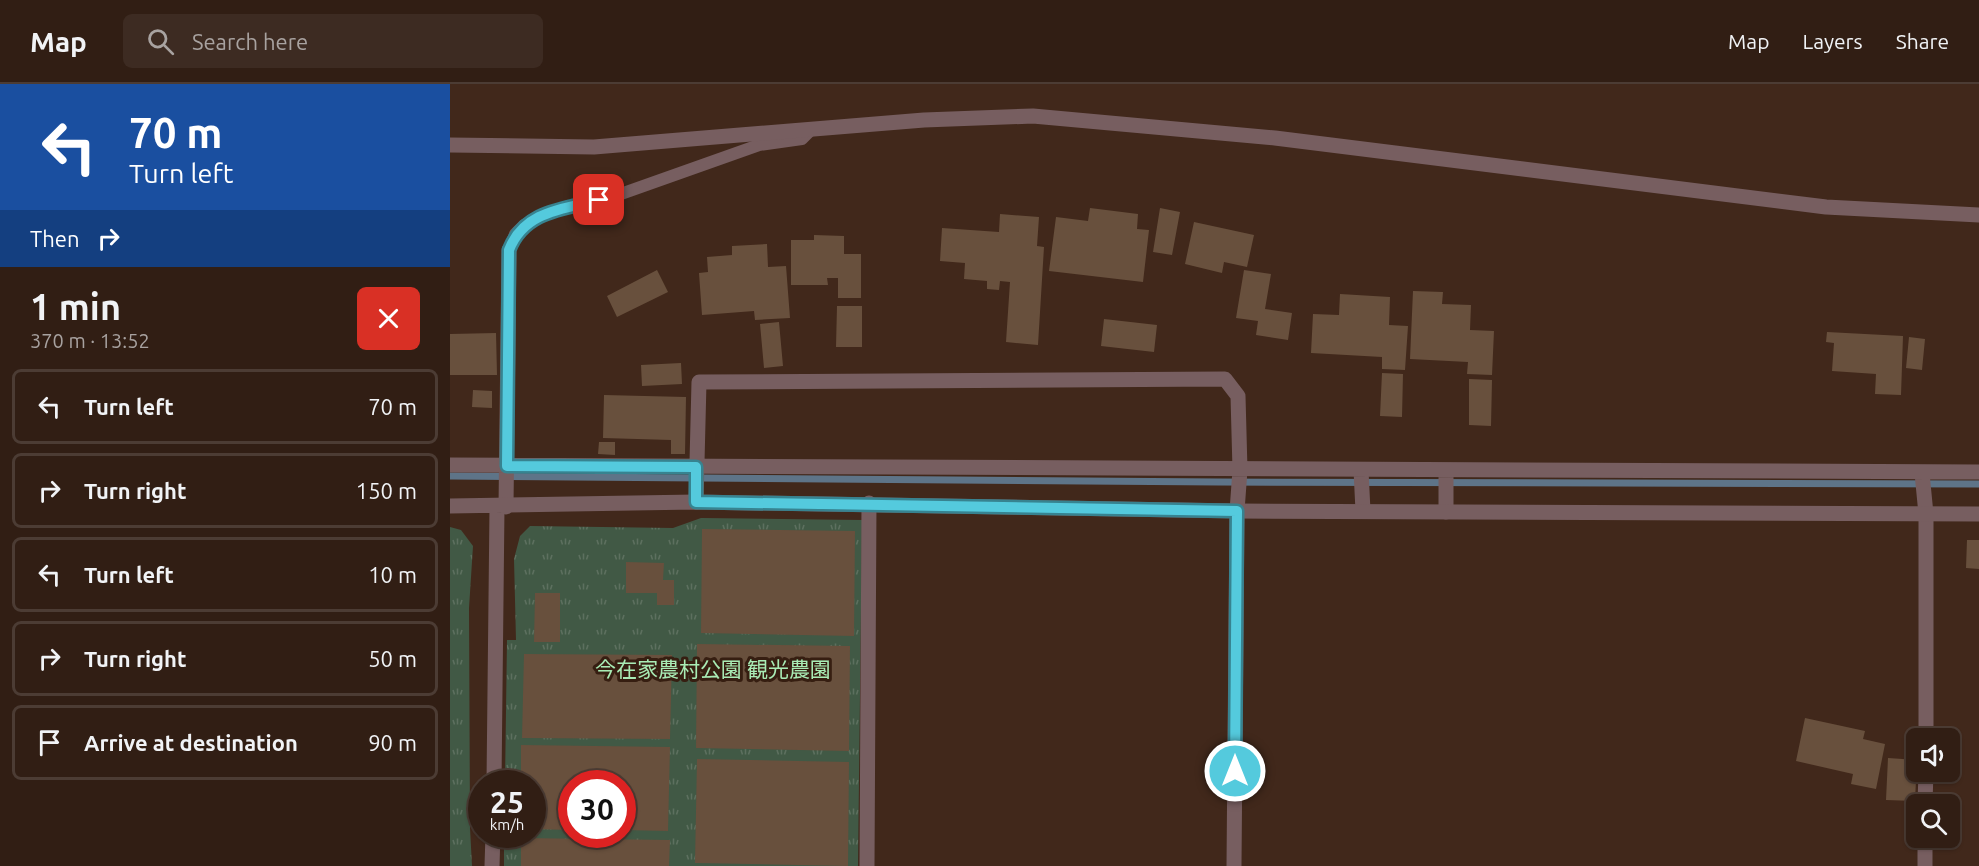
<!DOCTYPE html>
<meta charset="utf-8">
<style>
body{margin:0;font-family:Ubuntu,"Noto Sans JP",sans-serif;background:#3d2b22;color:#f1f3f6;height:100vh;display:flex;flex-direction:column;font-size:22px;white-space:nowrap}
*{box-sizing:border-box;margin:0}
p{font-size:20px;color:#a8a2a0}
.icon{flex:none;width:33px;height:33px;fill:none;stroke:currentColor;stroke-width:2;stroke-linecap:round;stroke-linejoin:round}
.map{position:relative;flex:1;overflow:hidden}
.drawer{display:flex;flex-direction:column;background:#311e14;width:450px}
.drawer>*{flex:none}
.hud{background:#1a4fa0;color:#fff;overflow:hidden}
.fabs{position:absolute;left:1456px;top:644px;display:grid;gap:12px}
.fabs a{display:grid;place-items:center;width:54px;height:54px;border-radius:9px;background:#311e14;box-shadow:0 2px 4px #0004,0 0 0 2px #4c3c34;font-size:30px}
.speed{position:absolute;left:18px;top:686px;display:flex;gap:12px;font-size:30px;font-weight:700;text-align:center}
.speed>*{display:grid;place-content:center;width:78px;height:78px;border-radius:50%;background:#311e14;box-shadow:0 2px 4px #0004,0 0 0 2px #4c3c34;line-height:1}
.speed small{font-size:15px;font-weight:400}
.speed .limit{border:9px solid #d22;background:#fff;color:#111}
.pin{position:absolute;display:grid;place-items:center;width:51px;height:51px;color:#fff;margin:-26px;border-radius:12px;box-shadow:0 3px 9px #0006}
.me{position:absolute;width:66px;margin:-33px;rotate:0deg;stroke-linejoin:round;filter:drop-shadow(0 0 4px #0008)}
.turn{display:flex;align-items:center;gap:21px;height:126px;padding:0 30px;font-size:27px}
.turn .icon{width:78px;height:78px;stroke-width:2.5}
.turn b{display:block;font-size:42px;line-height:51px}
.then{display:flex;align-items:center;height:57px;padding:0 30px;background:#0003;gap:12px;font-size:22px}
.round{display:grid;place-items:center;flex:none;width:63px;height:63px;border-radius:9px;background:#3d2b22}
.headline{display:flex;align-items:center;justify-content:space-between;height:102px;padding:0 30px}
h1{font-size:36px;font-weight:700;line-height:45px}
ul{padding:0;list-style:none}
li{display:flex;align-items:center;gap:18px;height:75px;margin:0 12px 9px;padding:0 18px;border:3px solid #4c3c34;border-radius:9px}
li div{flex:1}
li b{display:block;font-size:22px}
li em{font-style:normal}
header{display:flex;align-items:center;gap:36px;box-sizing:border-box;height:84px;padding:0 30px;background:#311e14;border-bottom:2px solid #4c3c34}
header strong{font-size:28px}
nav{display:flex;gap:33px;margin-inline-start:auto;font-size:21px}
.search{width:420px;height:54px;background:#3d2b22;display:flex;align-items:center;gap:15px;box-sizing:border-box;padding:0 21px;border-radius:9px;color:#a8a2a0;font-size:22px}
main{display:flex;flex:1;min-height:0}
.map>svg:first-child{display:block}
.park{fill:url(#park-tufts);fill-rule:evenodd}
.lines{fill:none;stroke-linecap:round;stroke-linejoin:round}
.stream{stroke:#5e7488;stroke-width:7}
.building{fill:#68503d}
.service{stroke:#775e60;stroke-width:12}
.minor{stroke:#775e60;stroke-width:15}
.tertiary{stroke:#775e60;stroke-width:15}
.route-casing{stroke:#378390;stroke-width:15}
.route{stroke:#54cadd;stroke-width:10}
.labels{text-anchor:middle;dominant-baseline:central;stroke-width:6;stroke-linejoin:round;paint-order:stroke}
.park-label{font-size:21px;fill:#a9ecb5;stroke:#361e11}
</style>
<header>
<strong>Map</strong>
<div class="search"><svg class="icon" aria-label="search" viewBox="0 0 24 24"><circle cx="10" cy="10" r="6"/><path d="M15 15l6 6"/></svg>Search here</div>
<nav><a>Map</a><a>Layers</a><a>Share</a></nav>
</header>
<main>
<section class="drawer">
<div class="hud">
<div class="turn"><svg class="icon" aria-label="left" viewBox="0 0 24 24"><path d="M17 20v-9H6M10 6l-5 5 5 5"/></svg><div><b>70 m</b>Turn left</div></div>
<div class="then">Then<svg class="icon" aria-label="right" viewBox="0 0 24 24"><path d="M7 20v-9h11M14 6l5 5-5 5"/></svg></div>
</div>
<div class="headline"><div><h1>1 min</h1><p>370 m · 13:52</p></div><a class="round" style="background:#d93025;color:#fff"><svg class="icon" aria-label="close" viewBox="0 0 24 24"><path d="M6 6l12 12M18 6L6 18"/></svg></a></div>
<ul>
<li><svg class="icon" aria-label="left" viewBox="0 0 24 24"><path d="M17 20v-9H6M10 6l-5 5 5 5"/></svg><div><b>Turn left</b></div><em>70 m</em></li>
<li><svg class="icon" aria-label="right" viewBox="0 0 24 24"><path d="M7 20v-9h11M14 6l5 5-5 5"/></svg><div><b>Turn right</b></div><em>150 m</em></li>
<li><svg class="icon" aria-label="left" viewBox="0 0 24 24"><path d="M17 20v-9H6M10 6l-5 5 5 5"/></svg><div><b>Turn left</b></div><em>10 m</em></li>
<li><svg class="icon" aria-label="right" viewBox="0 0 24 24"><path d="M7 20v-9h11M14 6l5 5-5 5"/></svg><div><b>Turn right</b></div><em>50 m</em></li>
<li><svg class="icon" aria-label="arrive" viewBox="0 0 24 24"><path d="M6 21V4h12l-3 4 3 4H6"/></svg><div><b>Arrive at destination</b></div><em>90 m</em></li>
</ul>
</section>
<div class="map">
<svg width="1529" height="782" viewBox="0 0 1529 782">
<defs>
<pattern id="park-tufts" width="24" height="20" patternUnits="userSpaceOnUse" patternTransform="scale(1.5)"><rect width="24" height="20" fill="#415945"/><path d="M3 7l-1-3M5 7V3M7 7l1-3M15 17l-1-3M17 17v-4M19 17l1-3" fill="none" stroke="#5d705f"/></pattern>
</defs>
<rect width="100%" height="100%" fill="#41281b"/>
<!-- park -->
<path class="park" d="M 251,434 L 412,436 L 408,782 L 54,782 L 54,750 L 82,750 L 82,699 L 55,699 L 57,556 L 66,556 L 64,475 L 70,452 L 80,442 L 223,444 ZM 122,699 L 172,699 L 172,750 L 122,750 Z
M 0,443 L 11,446 L 23,462 L 19,524 L 20,744 L 22,782 L 0,782 Z"/>
<g class="lines">
<!-- stream -->
<path class="stream" d="M 0,392 L 769,398 L 1529,400"/>
</g>
<!-- building -->
<path class="building" d="M 640,124 L 688,130 L 687,145 L 699,146 L 693,198 L 599,187 L 606,133 L 638,137 Z
M 710,124 L 730,128 L 722,171 L 703,168 Z
M 550,130 L 589,133 L 587,162 L 594,163 L 588,261 L 556,258 L 560,198 L 550,197 L 549,206 L 537,205 L 537,197 L 514,195 L 515,179 L 490,177 L 492,144 L 549,148 Z
M 744,138 L 804,151 L 797,183 L 774,178 L 772,189 L 735,180 Z
M 364,151 L 394,152 L 394,170 L 411,170 L 411,214 L 388,214 L 388,194 L 377,194 L 378,201 L 341,201 L 341,156 L 364,156 Z
M 317,160 L 318,183 L 336,182 L 340,234 L 305,236 L 304,227 L 252,231 L 249,189 L 258,188 L 257,173 L 282,171 L 282,162 Z
M 207,186 L 218,208 L 167,233 L 157,212 Z
M 794,186 L 821,190 L 815,225 L 842,229 L 838,256 L 806,251 L 808,237 L 786,234 Z
M 963,207 L 993,208 L 992,220 L 1021,221 L 1020,246 L 1044,247 L 1042,291 L 1017,290 L 1018,278 L 960,275 Z
M 890,210 L 940,213 L 939,241 L 958,242 L 955,286 L 932,285 L 932,273 L 861,269 L 863,230 L 889,231 Z
M 387,222 L 412,222 L 412,263 L 386,263 Z
M 654,235 L 707,241 L 704,268 L 651,262 Z
M 329,238 L 333,282 L 314,284 L 310,240 Z
M 1377,248 L 1453,252 L 1451,311 L 1425,310 L 1426,290 L 1382,287 L 1384,259 L 1376,258 Z
M 46,249 L 47,291 L 0,291 L 0,250 Z
M 1459,253 L 1475,255 L 1472,286 L 1456,284 Z
M 231,279 L 232,300 L 192,302 L 191,281 Z
M 932,289 L 953,290 L 952,333 L 930,332 Z
M 1019,295 L 1042,296 L 1041,342 L 1019,341 Z
M 23,306 L 42,307 L 42,324 L 22,323 Z
M 154,311 L 236,313 L 235,370 L 221,370 L 221,356 L 153,354 Z
M 149,358 L 165,358 L 165,371 L 148,370 Z
M 252,445 L 405,447 L 404,552 L 251,549 Z
M 1517,456 L 1529,456 L 1529,485 L 1516,484 Z
M 176,478 L 214,479 L 213,496 L 224,496 L 224,521 L 207,521 L 207,509 L 176,509 Z
M 85,509 L 110,509 L 110,558 L 84,558 Z
M 247,560 L 400,562 L 399,667 L 246,664 Z
M 74,570 L 222,571 L 220,655 L 72,654 Z
M 1355,634 L 1415,647 L 1413,655 L 1435,660 L 1426,705 L 1401,700 L 1403,690 L 1346,677 Z
M 71,661 L 220,663 L 218,747 L 172,746 L 172,699 L 122,699 L 122,746 L 82,745 L 82,699 L 71,699 Z
M 1438,674 L 1467,676 L 1465,717 L 1436,716 Z
M 247,675 L 399,678 L 398,782 L 245,779 Z
M 71,754 L 220,756 L 219,782 L 71,782 Z"/>
<g class="lines">
<!-- service -->
<path class="service" d="M 59,166 L 65,150 L 74,141 L 92,131 L 168,111 L 309,61 L 352,55 L 360,47"/>
<!-- minor -->
<path class="minor" d="M 0,61 L 144,63 L 474,36 L 583,32 L 825,54 L 1376,123 L 1529,131
M 0,381 L 1529,388
M 911,386 L 913,427
M 996,386 L 996,428
M 1472,389 L 1476,430 L 1476,654
M 246,418 L 249,298 L 775,295 L 788,312 L 790,386 L 787,427 L 784,782
M 56,423 L 59,166
M 1475,720 L 1476,687
M 417,782 L 419,419
M 1475,782 L 1475,753"/>
<!-- tertiary -->
<path class="tertiary" d="M 0,422 L 246,418 L 787,427 L 1529,430
M 44,699 L 47,423
M 42,782 L 43,750"/>
</g>
<g class="lines">
<!-- route casing -->
<g class="route-casing">
<path id="route" d="M 149,116 C 113,125 74,127 59,166 L 57,382 L 246,383 L 246,418 L 787,427 L 785,687"/>
</g>
<!-- route -->
<use href="#route" class="route"/>
</g>
<g class="labels">
<!-- park labels -->
<g class="park-label">
<text x="263" y="585">今在家農村公園 観光農園</text>
</g>
</g>
</svg>
<div class="fabs">
<a><svg class="icon" aria-label="sound" viewBox="0 0 24 24"><path d="M4 9h4l5-4v14l-5-4H4zM17 9q2 3 0 6"/></svg></a>
<a><svg class="icon" aria-label="search" viewBox="0 0 24 24"><circle cx="10" cy="10" r="6"/><path d="M15 15l6 6"/></svg></a>
</div>
<div class="speed"><div>25<small>km/h</small></div><div class="limit">30</div></div>
<div class="pin" style="left:149px;top:116px;background:#d93025"><svg class="icon" aria-label="arrive" viewBox="0 0 24 24"><path d="M6 21V4h12l-3 4 3 4H6"/></svg></div>
<svg class="me" style="left:785px;top:687px" viewBox="-20 -20 40 40"><circle r="17" fill="#54cadd" stroke="#fff" stroke-width="3"/><path d="M0-11L8 9 0 5-8 9z" fill="#fff"/></svg>
</div>
</main>
